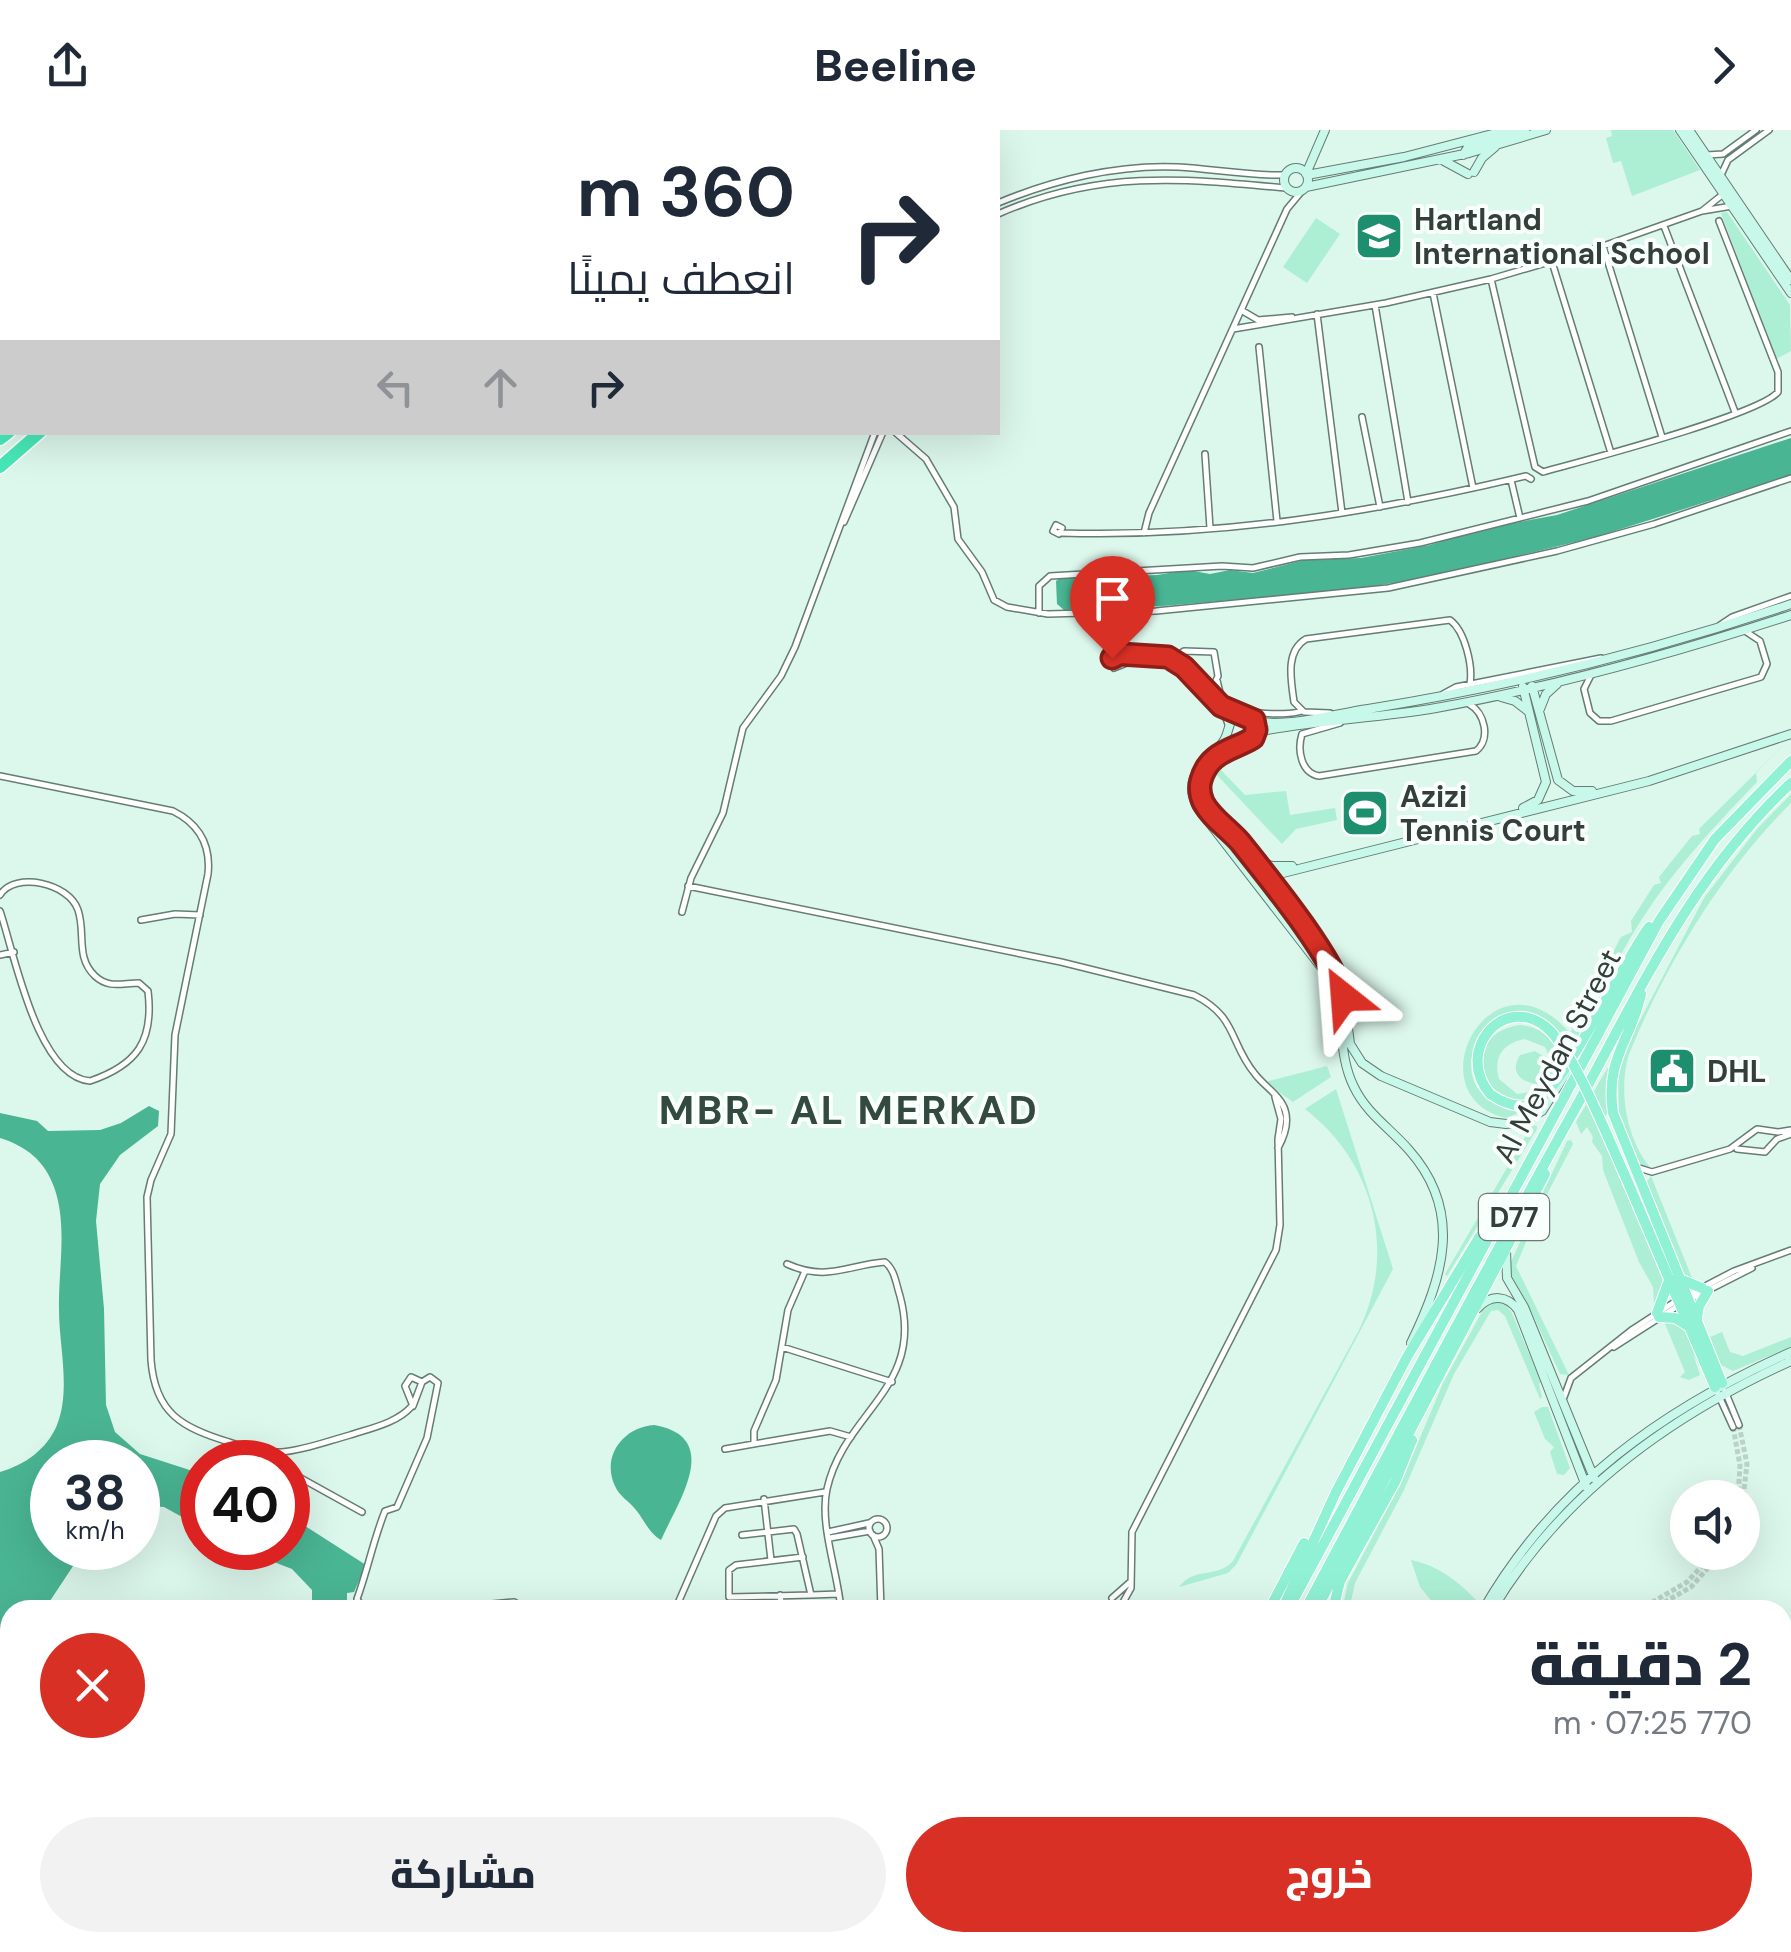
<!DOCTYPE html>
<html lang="ar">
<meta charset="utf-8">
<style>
body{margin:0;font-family:"DM Sans",Cairo,sans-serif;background:#f2f2f3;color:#1f2937;direction:rtl;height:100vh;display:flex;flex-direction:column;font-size:38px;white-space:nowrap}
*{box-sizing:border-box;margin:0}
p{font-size:32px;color:#747a83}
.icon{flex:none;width:55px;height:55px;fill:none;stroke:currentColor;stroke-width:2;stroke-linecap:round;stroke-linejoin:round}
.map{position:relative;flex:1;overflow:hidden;direction:ltr}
.drawer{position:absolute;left:0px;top:1470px;width:1792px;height:352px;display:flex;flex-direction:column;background:#fff;border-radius:30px 30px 0 0;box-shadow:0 10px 40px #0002;direction:rtl}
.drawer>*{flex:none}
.top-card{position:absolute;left:0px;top:0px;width:1000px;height:305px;box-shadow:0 10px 40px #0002;direction:rtl;background:#fff;color:#1f2937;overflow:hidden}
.buttons{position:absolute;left:1670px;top:1350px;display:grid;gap:20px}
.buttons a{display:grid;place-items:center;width:90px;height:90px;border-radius:50%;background:#fff;box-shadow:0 10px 40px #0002;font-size:50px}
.speed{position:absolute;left:30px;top:1310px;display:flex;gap:20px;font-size:50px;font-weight:700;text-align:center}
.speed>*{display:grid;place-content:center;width:130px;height:130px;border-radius:50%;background:#fff;box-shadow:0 10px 40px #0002;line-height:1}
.speed small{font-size:25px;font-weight:400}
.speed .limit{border:15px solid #d22;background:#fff;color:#111}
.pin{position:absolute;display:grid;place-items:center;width:85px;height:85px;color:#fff;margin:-102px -42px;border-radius:50% 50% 50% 0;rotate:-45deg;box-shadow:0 0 10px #0007}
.pin .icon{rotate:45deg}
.me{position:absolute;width:110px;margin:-55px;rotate:332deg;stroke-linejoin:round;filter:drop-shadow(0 0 8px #0008)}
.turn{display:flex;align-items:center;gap:35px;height:210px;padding:0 40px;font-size:45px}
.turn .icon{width:130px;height:130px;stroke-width:2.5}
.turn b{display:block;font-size:70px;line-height:85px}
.lanes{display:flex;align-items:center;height:95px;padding:0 40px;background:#0003;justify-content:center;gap:50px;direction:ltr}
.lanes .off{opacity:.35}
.round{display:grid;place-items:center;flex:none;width:105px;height:105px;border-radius:52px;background:#f2f2f3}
.head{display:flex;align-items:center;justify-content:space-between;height:170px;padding:0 40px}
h1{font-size:60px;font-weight:800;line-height:75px}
.button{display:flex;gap:20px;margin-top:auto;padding:20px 40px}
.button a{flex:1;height:115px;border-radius:60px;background:#d93025;color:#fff;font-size:40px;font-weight:800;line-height:115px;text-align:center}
.button a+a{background:#f2f2f3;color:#1f2937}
header{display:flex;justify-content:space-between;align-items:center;height:130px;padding:0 40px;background:#fff;font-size:45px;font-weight:800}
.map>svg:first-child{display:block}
.green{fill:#adefd5;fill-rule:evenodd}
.water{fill:#4ab593}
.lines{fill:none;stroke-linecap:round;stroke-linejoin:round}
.street-tunnel{stroke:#bad2c8;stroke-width:5;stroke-dasharray:5 2.5;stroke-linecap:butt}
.street-casing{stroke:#657d74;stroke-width:8}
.secondary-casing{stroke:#657d74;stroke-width:10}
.primary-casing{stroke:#fff;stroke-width:12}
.highway-casing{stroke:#fff;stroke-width:15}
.street{stroke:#fff;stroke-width:5}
.secondary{stroke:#c8f8ea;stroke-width:8}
.primary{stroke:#91f1d4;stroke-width:10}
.highway{stroke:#47e8b8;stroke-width:12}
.primary-bridge-casing{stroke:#fff;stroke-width:12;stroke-linecap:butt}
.primary-bridge{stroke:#91f1d4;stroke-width:10}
.route-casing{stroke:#8d1f18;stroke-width:25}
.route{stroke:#d93025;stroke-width:18}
.labels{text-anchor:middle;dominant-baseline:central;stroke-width:8;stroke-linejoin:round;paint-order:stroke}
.shield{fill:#f9fffc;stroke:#6f7874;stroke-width:2.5}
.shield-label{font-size:28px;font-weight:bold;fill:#343e3a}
.poi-label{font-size:30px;font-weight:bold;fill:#343e3a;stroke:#f9fffc;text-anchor:start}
.street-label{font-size:30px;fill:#343e3a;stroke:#f9fffc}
.district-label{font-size:40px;font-weight:bold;letter-spacing:2.5px;fill:#334a41;stroke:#f9fffc}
</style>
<header><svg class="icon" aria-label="forward" viewBox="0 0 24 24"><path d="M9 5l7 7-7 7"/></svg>Beeline<svg class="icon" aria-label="share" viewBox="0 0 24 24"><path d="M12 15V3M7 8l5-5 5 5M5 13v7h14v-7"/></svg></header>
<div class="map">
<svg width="1791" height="1822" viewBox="0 0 1791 1822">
<rect width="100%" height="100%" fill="#dcf7ec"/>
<!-- green -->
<path class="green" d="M 1611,0 L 1673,0 L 1700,40 L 1632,66 L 1621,31 L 1613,33 L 1606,8 L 1612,6 Z
M 1727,82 L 1790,175 L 1791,221 L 1776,229 L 1721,83 Z
M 1316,88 L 1340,104 L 1307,153 L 1283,137 Z
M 1785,614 L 1756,642 L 1757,652 C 1713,698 1670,743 1637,797 C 1612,837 1594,881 1571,922 C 1502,810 1411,974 1526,981 L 1505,988 C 1412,964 1492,813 1570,903 L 1621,807 L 1632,802 L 1631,791 L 1654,755 L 1661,753 L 1659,747 L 1692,706 L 1700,704 L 1699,699 Z
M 1220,639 L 1245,665 L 1286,661 L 1290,685 L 1335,678 L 1337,690 L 1296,699 L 1282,714 L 1216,644 Z
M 1791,664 L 1791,673 C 1721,743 1667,832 1629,924 C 1618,959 1626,1007 1649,1036 L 1647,1040 L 1637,1030 L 1619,982 L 1618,947 L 1627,915 L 1704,768 L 1757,699 Z
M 1520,895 C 1545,897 1553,912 1564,932 C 1558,942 1551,957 1542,965 C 1499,1002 1445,906 1520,895 ZM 1525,909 L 1545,917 L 1552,932 L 1535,921 L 1520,925 C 1508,945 1524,953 1541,955 L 1531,962 L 1517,964 L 1499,949 C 1493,927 1503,913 1525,909 Z
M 1327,936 L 1331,947 L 1293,972 L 1265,952 Z
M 1608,937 L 1608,983 L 1605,986 L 1597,970 L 1590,979 L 1663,1150 L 1664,1157 L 1658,1177 L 1654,1173 L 1653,1157 L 1639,1132 L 1603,1040 L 1602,1026 L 1592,1012 L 1593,1007 L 1587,997 L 1581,1004 L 1576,992 Z
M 1336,959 L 1393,1139 L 1236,1435 L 1228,1443 L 1179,1457 C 1195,1436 1217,1449 1233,1431 L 1359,1200 C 1397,1121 1374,1032 1305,979 Z
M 1532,995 L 1537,996 L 1537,999 L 1447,1146 L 1445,1144 Z
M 1571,1010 L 1573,1014 L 1541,1076 L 1516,1136 L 1569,1245 L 1560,1244 L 1527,1172 L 1512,1147 L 1509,1136 L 1567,1011 Z
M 1651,1046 L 1694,1153 L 1686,1151 L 1646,1053 Z
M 1495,1172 L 1506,1175 L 1511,1181 L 1541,1252 L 1539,1254 L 1542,1267 L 1540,1269 L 1505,1186 L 1498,1180 L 1491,1181 L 1454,1244 L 1404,1360 L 1355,1453 L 1349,1480 L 1342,1480 L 1348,1453 L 1402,1351 L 1443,1253 L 1483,1180 Z
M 1663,1189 C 1690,1192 1694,1220 1703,1242 L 1693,1224 L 1700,1245 L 1689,1250 L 1680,1247 L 1685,1242 Z
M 1722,1202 L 1730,1222 L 1743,1226 L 1791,1207 L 1791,1217 L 1733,1241 L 1721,1235 L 1718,1237 L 1709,1209 L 1716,1225 L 1710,1207 Z
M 1542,1277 L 1548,1277 L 1570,1338 L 1564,1345 L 1557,1344 L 1550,1322 L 1554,1317 L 1545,1309 L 1534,1282 Z
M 1411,1430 C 1440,1436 1459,1452 1479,1473 L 1475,1480 L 1439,1480 L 1420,1457 Z
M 1791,1726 L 1791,1822 L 1773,1822 L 1770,1813 L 1782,1812 L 1783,1749 Z"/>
<!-- water -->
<path class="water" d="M 1791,308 L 1791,345 L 1596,407 L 1443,444 L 1370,457 L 1289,465 L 1163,476 L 1064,480 L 1057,474 L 1056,451 L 1060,448 L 1157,445 L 1188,440 L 1210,444 L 1230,440 L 1253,443 L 1304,430 L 1361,428 L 1430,415 L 1476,400 L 1557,385 Z
M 149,976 L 159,981 L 158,996 L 120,1025 L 100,1054 L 96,1091 L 104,1179 L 106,1275 L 115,1302 L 140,1324 L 202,1344 L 202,1398 L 164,1377 L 138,1375 L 138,1332 L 52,1332 L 52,1418 L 85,1418 L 44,1480 L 10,1480 L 10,1582 L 0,1569 L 0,1342 C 25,1335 47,1319 57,1295 C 71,1260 59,1216 59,1180 C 58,1141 68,1095 54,1057 C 45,1031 26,1016 0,1008 L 0,983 L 37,991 L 48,1001 L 100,1000 L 121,993 Z
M 654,1295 C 723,1307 679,1370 661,1410 C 648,1402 645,1391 636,1380 C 629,1371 619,1366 615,1356 C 601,1327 623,1297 654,1295 Z
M 288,1385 L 366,1435 L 354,1462 L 347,1463 L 347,1480 L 312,1480 L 312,1460 L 292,1439 L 238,1418 L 288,1418 Z"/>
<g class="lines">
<!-- street-tunnel -->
<path class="street-tunnel" d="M 1739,1295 L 1747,1334 L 1742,1377
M 1733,1297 L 1740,1335 L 1738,1368
M 1639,1480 L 1687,1452 L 1715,1422
M 1651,1480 L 1691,1457 L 1722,1422
M 1534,1812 L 1537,1822
M 1541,1812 L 1543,1822"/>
<!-- street casing -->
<g class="street-casing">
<path id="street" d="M 887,2 L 891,0
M 1707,25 L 1723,24 L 1756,0
M 1721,45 L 1728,30 L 1769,0
M 998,73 C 1053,50 1118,34 1178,37 C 1214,39 1249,46 1285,45
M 1702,81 L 1722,65
M 998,84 C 1098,40 1181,48 1286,58
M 1664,96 L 1735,282
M 1603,116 L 1662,307
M 1552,132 L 1611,323
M 1491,149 L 1535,337 L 1543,342 C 1582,331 1759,285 1778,262 L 1778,242 L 1719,91
M 1433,163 L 1473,358
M 1375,175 L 1408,372
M 1241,180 L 1258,190 L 1292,187
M 1317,184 L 1342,383
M 1233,199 L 1386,173 L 1491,149 L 1603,116 L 1702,81 L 1732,76
M 1259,217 L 1277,391
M 1362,287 L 1380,377
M 895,302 L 926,329 L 954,377 L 958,409 L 982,442 L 994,470 L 1007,477 L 1048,484 L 1156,481 L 1388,458 L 1557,421 L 1654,394 L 1791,348
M 1205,324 L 1210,398
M 1511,350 L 1520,388
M 844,392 L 883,302
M 1056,395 L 1062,398 L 1059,404 L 1053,401 Z
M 1061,403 C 1217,408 1375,382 1526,346 L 1531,349
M 1144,403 L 1149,383 L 1287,79 L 1302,61
M 1039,483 L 1039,456 L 1050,446 L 1222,436 L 1253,438 L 1300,427 L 1349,425 L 1420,413 L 1588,371 L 1791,301
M 1720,495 L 1732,487 L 1791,466
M 1120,524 L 1140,525 L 1142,527 L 1114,538 L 1111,529 Z
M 1142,526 C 1177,520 1218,562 1228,594
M 1173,529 L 1184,521 L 1214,522 L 1218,546 L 1210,564
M 1591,545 L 1584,559 L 1590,583 L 1599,591 L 1611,591 L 1761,547 L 1767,534 L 1760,511 L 1745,501
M 1217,550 C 1217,551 1221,566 1221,567 C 1231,584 1284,587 1302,581
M 1443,564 L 1456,557 L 1601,528
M 1330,583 L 1304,582 L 1294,572 C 1291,550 1285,521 1306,509 L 1450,490 C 1465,501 1473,536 1470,554
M 1340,593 L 1302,604 C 1297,620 1301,643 1319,646 L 1476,621 C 1491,609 1485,583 1469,574
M 0,646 L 173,681 C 199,694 211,715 208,744 L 175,905 L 171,1004 L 151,1050 L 147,1067 L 151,1230 C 155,1283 182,1298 229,1312 C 246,1318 265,1323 282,1322 C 305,1320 328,1311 350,1305 C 372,1298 397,1293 412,1276
M 688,756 L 1061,832 L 1194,865 C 1238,887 1229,913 1255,944 C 1264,956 1281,966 1285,980 C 1289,992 1284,1007 1278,1018
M 0,765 C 15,741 69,753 78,780 C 86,803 75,827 95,846 C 109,859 122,853 139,853 L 148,861 C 154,911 137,935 90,951 C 37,947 14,822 0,781
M 682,782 L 691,748 L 723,683 L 743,598 L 781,546 L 795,517 L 875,302
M 141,790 L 175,784 L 200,785
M 0,825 L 14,822
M 1737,1019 L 1765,1022 L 1777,1009 L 1791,1004
M 1639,1038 L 1652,1042 L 1730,1019 L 1757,999 L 1778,1002 L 1791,1000
M 787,1134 C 827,1152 847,1135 885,1132 C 895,1140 896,1154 900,1166 C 925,1258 844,1282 827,1359 C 819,1395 838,1442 841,1480
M 1686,1166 L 1734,1141 L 1791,1120
M 1691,1169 L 1752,1138
M 782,1217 L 892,1252
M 1614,1217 L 1681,1174
M 411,1247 L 422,1252 L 413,1276 L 405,1256 Z
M 1725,1261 L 1739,1295
M 1718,1264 L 1733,1297
M 1564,1267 L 1571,1248 L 1633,1199 L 1676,1171
M 754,1314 L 754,1301 L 776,1250 L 788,1180 L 805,1141
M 725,1319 L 830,1301 L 851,1307
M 288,1341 L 362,1382
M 764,1369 L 771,1430
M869 1398a9 9 0 1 1 18 0a9 9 0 1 1-18 0Z
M 828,1402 L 869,1393
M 742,1405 L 794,1399 L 797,1404 L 811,1465 L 729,1467 L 729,1440 L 736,1435 L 803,1427
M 873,1405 L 879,1419 L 881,1480
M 830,1408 L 870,1401
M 780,1465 L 782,1480
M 811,1465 L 839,1464
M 1112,1468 L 1129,1453
M 1121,1476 L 1131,1458 L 1132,1402 L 1276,1120 L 1280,1095 L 1278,1009 L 1281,989 L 1275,967
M 364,1480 L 357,1469 C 368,1439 373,1411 385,1381 L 397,1377 L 427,1308 L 438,1253 L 430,1247 L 422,1252
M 487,1480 L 492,1474 L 514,1472 L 527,1480
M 675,1480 L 716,1386 L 725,1378 L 825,1362
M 0,1659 L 10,1667
M 0,1773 L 10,1778
M 89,1812 L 116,1822
M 551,1812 L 552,1822
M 621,1812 L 622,1822
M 1273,1819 L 1278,1822
M 179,1822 L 183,1812
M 658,1822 L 664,1812
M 706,1822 L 711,1812"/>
</g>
<!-- secondary casing -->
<g class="secondary-casing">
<path id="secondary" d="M 1680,0 L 1791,163
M 1689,0 L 1791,150
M 70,2 L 71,0
M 78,2 L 79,0
M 93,2 L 94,0
M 102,2 L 102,0
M 1463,25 L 1468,17 L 1525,0
M 1444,31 L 1468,44
M1284 50a12 12 0 1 1 24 0a12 12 0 1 1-24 0Z
M 1474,42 L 1482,28 L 1495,17
M 1306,44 L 1325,0
M 1307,45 L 1404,27 L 1508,0
M 1306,57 L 1469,23 L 1546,0
M 0,125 L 2,122
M 0,141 L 2,138
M 0,153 L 2,150
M 1532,556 L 1558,650 L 1573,661 L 1592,661
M 1501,567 L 1515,571 L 1528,581
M 1540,579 L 1546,564 L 1557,554
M 1254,591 C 1289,598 1333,584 1368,579 C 1513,556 1652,521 1791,474
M 1256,603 C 1257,588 1245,581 1232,589 C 1228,597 1228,605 1223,612 C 1206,635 1181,645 1197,677 L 1328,846 C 1346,881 1336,921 1354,957 C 1367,984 1390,998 1409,1020 C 1464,1082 1443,1147 1411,1213
M 1523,678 L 1538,670 L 1546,652 L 1523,557
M 1237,721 L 1261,747
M 1253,729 L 1272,736 L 1292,736
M 1268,752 L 1275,745 L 1649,651 L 1791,604
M 1568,940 L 1542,981 L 1523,992 L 1506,994 L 1490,992 L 1381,946 L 1362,933 L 1350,914 L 1344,867 L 1332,839 L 1244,717 L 1209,681 L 1201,666 L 1201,649 L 1210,634 L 1227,619 L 1248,612 L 1262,601 C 1319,590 1378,588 1436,578 C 1557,556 1675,523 1791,485
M 1506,1121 L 1507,1148 L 1524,1177 L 1594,1348
M 1478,1178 C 1491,1164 1507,1165 1518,1180 L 1586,1356
M 1483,1480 C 1554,1356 1663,1279 1791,1222
M 1492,1480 C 1561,1364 1669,1286 1791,1231
M 1402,1812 L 1403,1822"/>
</g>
<!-- primary casing -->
<g class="primary-casing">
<path id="primary" d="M 1641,864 C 1631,911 1605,928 1613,983 L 1722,1253
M 1490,964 C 1503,973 1518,980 1534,973 C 1563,960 1624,830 1649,797
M 1626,1048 L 1715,1257
M 1677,1148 L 1702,1158
M 1657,1183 L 1668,1153
M 1659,1187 L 1675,1188 L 1688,1196
M 1696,1194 L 1699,1176 L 1708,1161
M 1269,1480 L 1304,1413
M 1282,1480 L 1336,1362 L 1407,1227 L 1480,1106
M 1288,1480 L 1659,791 L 1715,709 L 1791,631
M 1305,1480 C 1393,1315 1480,1149 1571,986 C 1639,864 1687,751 1791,653
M 1316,1480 L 1545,1044
M 1333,1480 L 1340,1451 L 1395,1352 L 1412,1310
M 1083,1822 L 1089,1812
M 1093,1822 L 1099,1812
M 1111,1822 L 1117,1812
M 1121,1822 L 1127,1812
M 1391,1822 L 1392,1812"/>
</g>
<!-- highway casing -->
<g class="highway-casing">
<path id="highway" d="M 172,2 L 174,0
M 205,2 L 207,0
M 397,2 L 402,0
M 421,2 L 426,0
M 474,2 L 480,0
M 512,2 L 520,0
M 541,2 L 548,0
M 645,2 L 646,0
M 655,2 L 656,0
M 0,202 L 2,199
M 0,227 L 2,224
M 0,289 L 2,287
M 0,309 L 9,302
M 0,337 L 40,302"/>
</g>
<!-- street -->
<use href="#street" class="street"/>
<!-- secondary -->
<use href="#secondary" class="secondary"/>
<!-- primary -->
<use href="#primary" class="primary"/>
<!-- highway -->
<use href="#highway" class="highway"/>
<!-- primary-bridge casing -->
<g class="primary-bridge-casing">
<path id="primary-bridge" d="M 1490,964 C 1454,921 1503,863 1546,897 C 1572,917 1611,1015 1626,1048"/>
</g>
<!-- primary-bridge -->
<use href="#primary-bridge" class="primary-bridge"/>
</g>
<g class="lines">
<!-- route casing -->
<g class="route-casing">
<path id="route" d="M 1112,528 L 1120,524 L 1168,527 L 1184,537 L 1221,576 L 1254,590 L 1256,600 L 1253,608 C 1234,620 1209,621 1201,650 C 1199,657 1200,665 1203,672 C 1211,688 1229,699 1240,712 C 1270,750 1331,824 1344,867"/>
</g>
<!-- route -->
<use href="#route" class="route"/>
</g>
<!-- icons -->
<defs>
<g id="school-square" transform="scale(2.5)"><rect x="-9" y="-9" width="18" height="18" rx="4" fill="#1d8e6e" stroke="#f9fffc"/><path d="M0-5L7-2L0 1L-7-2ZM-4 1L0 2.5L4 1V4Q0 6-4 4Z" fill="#fff"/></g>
<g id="stadium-square" transform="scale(2.5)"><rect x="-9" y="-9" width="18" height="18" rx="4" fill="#1d8e6e" stroke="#f9fffc"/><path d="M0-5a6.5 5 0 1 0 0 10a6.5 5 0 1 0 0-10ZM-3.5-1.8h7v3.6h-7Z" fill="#fff"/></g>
<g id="civic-square" transform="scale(2.5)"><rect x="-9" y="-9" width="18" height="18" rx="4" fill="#1d8e6e" stroke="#f9fffc"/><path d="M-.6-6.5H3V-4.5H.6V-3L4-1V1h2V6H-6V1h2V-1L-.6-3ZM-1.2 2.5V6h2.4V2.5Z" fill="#fff"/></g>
</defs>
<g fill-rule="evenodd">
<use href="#school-square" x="1379" y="106"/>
<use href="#stadium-square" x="1365" y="683"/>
<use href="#civic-square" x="1672" y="941"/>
</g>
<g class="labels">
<!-- shield labels -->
<rect class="shield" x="1479" y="1064" width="70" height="46" rx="8"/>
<g class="shield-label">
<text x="1514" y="1087">D77</text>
</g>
<!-- poi labels -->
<g class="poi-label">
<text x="1414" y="89">Hartland<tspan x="1414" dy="34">International School</tspan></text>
<text x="1400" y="666">Azizi<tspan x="1400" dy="34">Tennis Court</tspan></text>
<text x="1707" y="941">DHL</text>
</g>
<!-- street labels -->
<g class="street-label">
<text transform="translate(1557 926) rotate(-62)">Al Meydan Street</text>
</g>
<!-- district labels -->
<g class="district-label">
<text x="849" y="980">MBR- AL MERKAD</text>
</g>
</g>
</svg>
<div class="buttons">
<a><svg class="icon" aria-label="sound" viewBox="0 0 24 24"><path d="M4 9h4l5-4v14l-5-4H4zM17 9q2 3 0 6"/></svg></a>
</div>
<div class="speed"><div>38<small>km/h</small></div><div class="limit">40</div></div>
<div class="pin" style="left:1112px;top:528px;background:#d93025"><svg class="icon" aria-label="arrive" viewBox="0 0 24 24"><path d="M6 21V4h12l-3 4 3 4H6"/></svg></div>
<svg class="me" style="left:1344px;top:867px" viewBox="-20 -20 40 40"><path d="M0-17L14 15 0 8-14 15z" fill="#d93025" stroke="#fff" stroke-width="4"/></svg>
<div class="top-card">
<div class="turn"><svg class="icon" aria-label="right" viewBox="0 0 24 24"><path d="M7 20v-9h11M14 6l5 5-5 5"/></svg><div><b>360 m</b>انعطف يمينًا</div></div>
<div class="lanes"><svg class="icon off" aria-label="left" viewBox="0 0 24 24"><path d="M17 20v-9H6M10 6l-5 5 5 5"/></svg><svg class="icon off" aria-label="ahead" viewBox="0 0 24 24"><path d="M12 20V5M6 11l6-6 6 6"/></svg><svg class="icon" aria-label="right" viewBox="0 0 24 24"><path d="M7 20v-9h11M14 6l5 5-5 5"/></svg></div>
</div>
<section class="drawer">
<div class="head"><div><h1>2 دقيقة</h1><p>770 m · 07:25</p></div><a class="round" style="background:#d93025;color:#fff"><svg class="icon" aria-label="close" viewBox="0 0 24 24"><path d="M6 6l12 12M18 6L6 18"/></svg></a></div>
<div class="button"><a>خروج</a><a>مشاركة</a></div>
</section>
</div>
